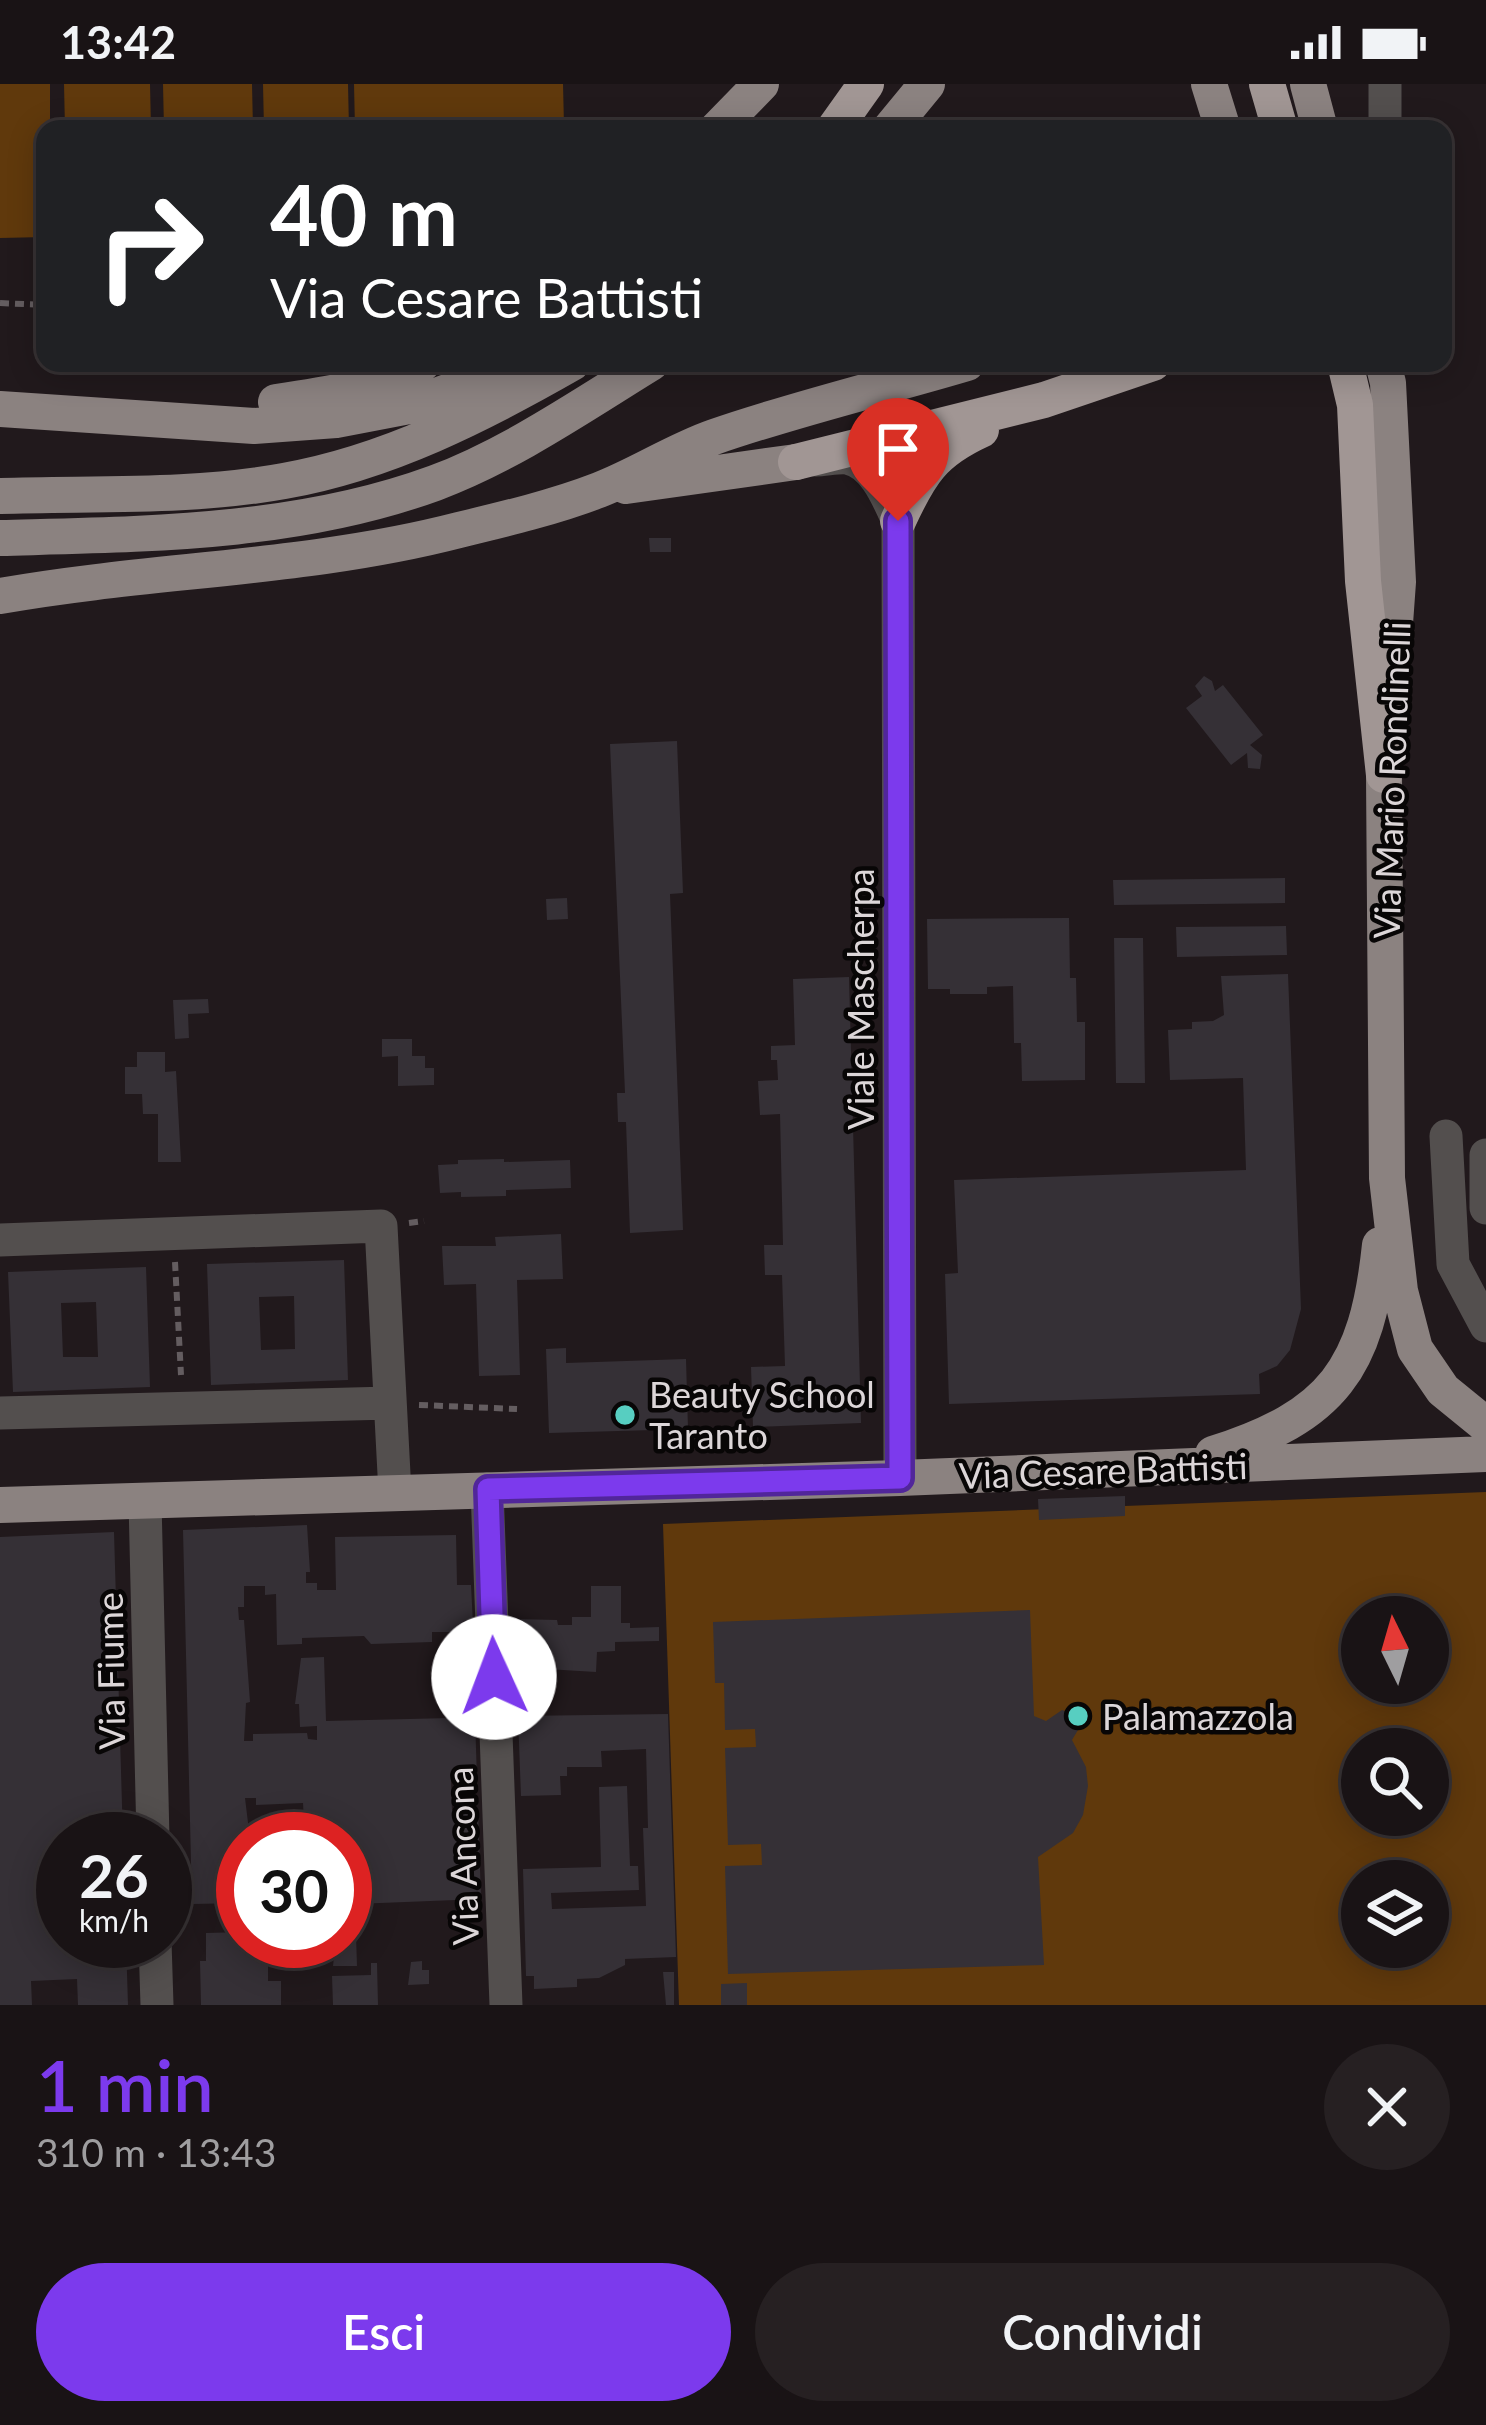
<!DOCTYPE html>
<html lang="it">
<meta charset="utf-8">
<style>
body{margin:0;font-family:Lato,sans-serif;background:#262022;color:#f1f3f6;height:100vh;display:flex;flex-direction:column;font-size:45px;white-space:nowrap}
*{box-sizing:border-box;margin:0}
p{font-size:39px;color:#9f9ea0}
.icon{flex:none;width:66px;height:66px;fill:none;stroke:currentColor;stroke-width:2;stroke-linecap:round;stroke-linejoin:round}
.map{position:relative;height:1921px;overflow:hidden}
.drawer{display:flex;flex-direction:column;background:#191315;flex:1}
.drawer>*{flex:none}
.top-card{position:absolute;left:36px;top:36px;width:1416px;height:252px;border-radius:24px;box-shadow:0 6px 30px #0003,0 0 0 3px #373234;background:#202124;color:#fff;overflow:hidden}
.needle{width:78px;rotate:355deg}
.buttons{position:absolute;left:1341px;top:1512px;display:grid;gap:24px}
.buttons a{display:grid;place-items:center;width:108px;height:108px;border-radius:50%;background:#191315;box-shadow:0 6px 30px #0003,0 0 0 3px #373234;font-size:60px}
.speed{position:absolute;left:36px;top:1728px;display:flex;gap:24px;font-size:60px;font-weight:700;text-align:center}
.speed>*{display:grid;place-content:center;width:156px;height:156px;border-radius:50%;background:#191315;box-shadow:0 6px 30px #0003,0 0 0 3px #373234;line-height:1}
.speed small{font-size:30px;font-weight:400}
.speed .limit{border:18px solid #d22;background:#fff;color:#111}
.pin{position:absolute;display:grid;place-items:center;width:102px;height:102px;color:#fff;margin:-123px -51px;border-radius:50% 50% 50% 0;rotate:-45deg;box-shadow:0 0 12px #0007}
.pin .icon{rotate:45deg}
.me{position:absolute;width:132px;margin:-66px;rotate:358deg;stroke-linejoin:round;filter:drop-shadow(0 0 9px #0008)}
.turn{display:flex;align-items:center;gap:42px;height:252px;padding:0 36px;font-size:54px}
.turn .icon{width:156px;height:156px;stroke-width:2.5}
.turn b{display:block;font-size:84px;line-height:102px}
.round{display:grid;place-items:center;flex:none;width:126px;height:126px;border-radius:63px;background:#262022}
.overview{display:flex;align-items:center;justify-content:space-between;height:204px;padding:0 36px}
h1{font-size:72px;font-weight:600;line-height:90px;color:#7c3aed}
.button{display:flex;gap:24px;margin-top:auto;padding:24px 36px}
.button a{flex:1;height:138px;border-radius:72px;background:#7c3aed;color:#fff;font-size:48px;font-weight:600;line-height:138px;text-align:center}
.button a+a{background:#262022;color:#f1f3f6}
.status{display:flex;justify-content:space-between;align-items:center;height:84px;padding:0 60px;background:#191315;direction:ltr}
.status svg{height:33px;fill:currentColor}
.map>svg:first-child{display:block}
.grass{fill:#60390c;fill-rule:evenodd}
.building{fill:#353036;fill-rule:evenodd}
.lines{fill:none;stroke-linecap:round;stroke-linejoin:round}
.path{stroke:#645d60;stroke-width:6;stroke-dasharray:9 6;stroke-linecap:butt}
.minor{stroke:#534f4e;stroke-width:33}
.major{stroke:#8b8280;stroke-width:36}
.highway{stroke:#a19694;stroke-width:36}
.route-casing{stroke:#51269a;stroke-width:30}
.route{stroke:#7c3aed;stroke-width:21}
.poi-dot{fill:#57cec1;stroke:#080606;stroke-width:4.5}
.labels{text-anchor:middle;dominant-baseline:central;stroke-width:9;stroke-linejoin:round;paint-order:stroke}
.street-label{font-size:36px;fill:#dcd6d8;stroke:#080606}
.poi-label{font-size:36px;fill:#dcd6d8;stroke:#080606;text-anchor:start}
</style>
<div class="status"><b>13:42</b><svg viewBox="0 0 49 12"><path d="M0 12V9h3v3zM5 12V6h3v6zM10 12V3h3v9zM15 12V0h3v12zM26 1h20v11H26zM47 4h2v5h-2z"/></svg></div>
<div class="map">
<svg width="1486" height="1921" viewBox="0 0 1486 1921">
<rect width="100%" height="100%" fill="#21191c"/>
<!-- grass -->
<path class="grass" d="M 0,0 L 50,0 L 50,45 L 45,45 L 45,153 L 0,154 Z
M 64,0 L 150,0 L 151,45 L 65,45 Z
M 163,0 L 252,0 L 253,45 L 164,45 Z
M 263,0 L 348,0 L 349,45 L 264,45 Z
M 354,0 L 563,0 L 564,41 L 355,45 Z
M 1486,1408 L 1486,1921 L 679,1921 L 663,1440 ZM 1362,1533 L 1428,1533 L 1428,1599 L 1362,1599 ZM 1362,1665 L 1428,1665 L 1428,1731 L 1362,1731 ZM 1362,1797 L 1428,1797 L 1428,1863 L 1362,1863 Z"/>
<!-- building -->
<path class="building" d="M 649,454 L 671,454 L 671,468 L 650,468 Z
M 1204,592 L 1212,597 L 1215,607 L 1223,601 L 1263,651 L 1250,661 L 1262,671 L 1260,685 L 1248,684 L 1247,669 L 1231,681 L 1186,624 L 1202,612 L 1195,602 Z
M 677,657 L 683,809 L 670,810 L 683,1146 L 630,1149 L 626,1038 L 618,1038 L 617,1009 L 625,1009 L 610,660 Z
M 1285,794 L 1285,819 L 1114,821 L 1113,796 Z
M 567,814 L 568,835 L 547,836 L 546,815 Z
M 1069,834 L 1070,894 L 1076,894 L 1077,938 L 1085,938 L 1085,996 L 1022,997 L 1021,959 L 1014,959 L 1013,902 L 987,903 L 987,910 L 950,910 L 950,905 L 928,905 L 927,835 Z
M 1286,842 L 1287,871 L 1177,873 L 1176,843 Z
M 1114,854 L 1143,854 L 1145,999 L 1116,999 Z
M 1288,890 L 1301,1225 L 1290,1266 L 1277,1282 L 1259,1290 L 1260,1310 L 949,1320 L 945,1190 L 958,1189 L 954,1096 L 1246,1086 L 1243,994 L 1170,996 L 1168,946 L 1192,945 L 1192,938 L 1213,937 L 1224,931 L 1221,892 Z
M 849,893 L 861,1339 L 753,1343 L 751,1283 L 785,1282 L 782,1191 L 765,1191 L 764,1161 L 783,1161 L 780,1030 L 760,1031 L 758,997 L 778,996 L 777,976 L 771,976 L 771,962 L 795,961 L 793,895 Z
M 208,915 L 209,929 L 188,930 L 189,954 L 175,955 L 173,916 Z
M 382,955 L 412,955 L 412,972 L 425,972 L 425,984 L 434,984 L 434,1001 L 398,1002 L 398,972 L 382,973 Z
M 137,968 L 165,968 L 165,988 L 176,987 L 181,1078 L 158,1078 L 158,1030 L 143,1030 L 142,1010 L 125,1010 L 125,983 L 137,983 Z
M 504,1075 L 504,1078 L 570,1076 L 571,1104 L 506,1106 L 506,1112 L 461,1113 L 461,1108 L 440,1109 L 438,1081 L 458,1080 L 458,1076 Z
M 561,1150 L 563,1195 L 517,1196 L 520,1291 L 479,1292 L 476,1200 L 444,1201 L 442,1162 L 496,1162 L 495,1153 Z
M 344,1176 L 348,1296 L 211,1301 L 207,1180 ZM 294,1212 L 295,1265 L 261,1266 L 259,1213 Z
M 146,1183 L 150,1303 L 13,1308 L 8,1188 ZM 96,1218 L 98,1273 L 63,1273 L 61,1219 Z
M 566,1264 L 566,1279 L 686,1275 L 688,1345 L 549,1349 L 546,1265 Z
M 1125,1412 L 1125,1432 L 1039,1436 L 1038,1415 Z
M 307,1441 L 310,1488 L 306,1488 L 306,1499 L 317,1499 L 317,1506 L 336,1506 L 335,1453 L 456,1451 L 457,1501 L 471,1501 L 473,1540 L 470,1548 L 432,1548 L 432,1558 L 371,1560 L 364,1552 L 302,1554 L 302,1560 L 277,1561 L 276,1510 L 265,1511 L 265,1502 L 244,1502 L 244,1523 L 238,1523 L 239,1536 L 244,1536 L 250,1618 L 246,1619 L 244,1657 L 253,1657 L 253,1650 L 307,1649 L 308,1655 L 317,1656 L 317,1642 L 300,1643 L 299,1620 L 295,1620 L 301,1574 L 324,1573 L 326,1637 L 450,1634 L 450,1604 L 474,1603 L 477,1695 L 451,1696 L 452,1726 L 478,1725 L 481,1815 L 355,1820 L 357,1882 L 333,1882 L 334,1873 L 268,1874 L 268,1897 L 281,1897 L 281,1921 L 201,1921 L 200,1877 L 206,1877 L 206,1849 L 243,1848 L 243,1857 L 345,1857 L 345,1755 L 305,1755 L 303,1719 L 256,1721 L 256,1714 L 245,1714 L 250,1755 L 243,1755 L 243,1819 L 192,1820 L 183,1446 Z
M 114,1448 L 123,1755 L 63,1755 L 63,1857 L 126,1857 L 128,1921 L 78,1921 L 77,1895 L 31,1897 L 32,1921 L 0,1921 L 0,1453 Z
M 591,1502 L 621,1502 L 621,1539 L 630,1539 L 630,1544 L 659,1543 L 659,1557 L 615,1558 L 615,1567 L 597,1568 L 596,1588 L 530,1584 L 530,1560 L 516,1560 L 516,1535 L 557,1536 L 558,1541 L 572,1541 L 572,1533 L 591,1533 Z
M 1030,1526 L 1034,1632 L 1046,1637 L 1062,1626 L 1071,1629 L 1077,1637 L 1078,1646 L 1072,1656 L 1086,1683 L 1088,1702 L 1083,1731 L 1073,1749 L 1038,1773 L 1044,1881 L 728,1890 L 725,1782 L 762,1781 L 761,1760 L 728,1761 L 725,1664 L 756,1663 L 755,1645 L 725,1646 L 724,1599 L 715,1599 L 713,1538 Z
M 668,1630 L 676,1873 L 625,1875 L 625,1881 L 599,1894 L 577,1895 L 577,1903 L 534,1905 L 534,1892 L 526,1892 L 523,1785 L 601,1783 L 599,1703 L 627,1702 L 630,1782 L 638,1782 L 639,1806 L 551,1809 L 552,1825 L 646,1822 L 643,1744 L 648,1744 L 646,1665 L 601,1667 L 602,1683 L 567,1683 L 567,1692 L 560,1692 L 561,1711 L 521,1712 L 518,1632 Z
M 422,1877 L 422,1886 L 429,1886 L 429,1900 L 408,1901 L 411,1878 Z
M 371,1879 L 377,1879 L 378,1921 L 333,1921 L 332,1892 L 371,1891 Z
M 663,1888 L 674,1888 L 674,1921 L 666,1921 Z
M 747,1899 L 747,1921 L 721,1921 L 721,1900 Z"/>
<g class="lines">
<!-- path -->
<path class="path" d="M 0,219 L 45,221
M 409,1139 L 424,1137
M 175,1178 L 181,1291
M 419,1321 L 517,1325"/>
<!-- minor -->
<path class="minor" d="M 1385,0 L 1385,45
M 816,376 C 825,376 838,373 847,374 C 874,379 888,415 898,437 L 900,1394
M 1446,1052 L 1453,1180 L 1486,1242
M 1486,1071 L 1486,1124
M 0,1156 L 381,1142 L 395,1409
M 0,1329 L 390,1319
M 487,1405 L 506,1921
M 145,1417 L 153,1755
M 155,1857 L 157,1921"/>
<!-- major -->
<path class="major" d="M 1209,0 L 1223,45
M 1308,0 L 1320,45
M 717,45 L 761,0
M 890,45 L 927,0
M 1383,279 L 1388,299 L 1398,498 L 1384,691 L 1387,1094 L 1400,1207 L 1415,1265 L 1443,1306 L 1486,1341
M 276,318 C 327,311 377,303 423,279
M 0,325 L 254,342 L 336,336 L 409,322 L 526,279
M 626,402 L 796,378
M 0,412 C 94,409 191,414 284,397 C 387,379 483,330 572,279
M 0,454 C 146,450 296,450 435,399 C 512,370 581,322 651,279
M 0,512 C 153,485 308,485 459,446 C 505,435 555,423 599,406 C 638,391 674,367 714,353 C 797,324 883,304 967,279
M 1213,1370 C 1333,1332 1367,1285 1380,1161
M 0,1421 L 900,1394 L 1486,1370"/>
<!-- highway -->
<path class="highway" d="M 1267,0 L 1280,45
M 834,45 L 866,0
M 1345,279 L 1355,321 L 1363,497 L 1384,691
M 796,378 L 1044,316 L 1153,279
M 898,437 C 920,389 933,368 981,346"/>
</g>
<g class="lines">
<!-- route casing -->
<g class="route-casing">
<path id="route" d="M 494,1593 L 488,1405 L 900,1394 L 898,437"/>
</g>
<!-- route -->
<use href="#route" class="route"/>
</g>
<!-- markers -->
<g class="poi-dot">
<circle cx="625" cy="1331" r="12"/>
<circle cx="1078" cy="1632" r="12"/>
</g>
<g class="labels">
<!-- street labels -->
<g class="street-label">
<text transform="translate(1391 696) rotate(-88)">Via Mario Rondinelli</text>
<text transform="translate(860 915) rotate(-90)">Viale Mascherpa</text>
<text transform="translate(1103 1386) rotate(-2)">Via Cesare Battisti</text>
<text transform="translate(110 1587) rotate(-91)">Via Fiume</text>
<text transform="translate(462 1772) rotate(-92)">Via Ancona</text>
</g>
<!-- poi labels -->
<g class="poi-label">
<text x="649" y="1310">Beauty School<tspan x="649" dy="41">Taranto</tspan></text>
<text x="1102" y="1632">Palamazzola</text>
</g>
</g>
</svg>
<div class="buttons">
<a><svg class="needle" viewBox="-14 -14 28 28"><path d="M0-13l5 13h-10z" fill="#e53935"/><path d="M0 13l5-13h-10z" fill="#9f9ea0"/></svg></a>
<a><svg class="icon" aria-label="search" viewBox="0 0 24 24"><circle cx="10" cy="10" r="6"/><path d="M15 15l6 6"/></svg></a>
<a><svg class="icon" aria-label="layers" viewBox="0 0 24 24"><path d="M12 4l9 5-9 5-9-5zM3 14l9 5 9-5"/></svg></a>
</div>
<div class="speed"><div>26<small>km/h</small></div><div class="limit">30</div></div>
<div class="pin" style="left:898px;top:437px;background:#d93025"><svg class="icon" aria-label="arrive" viewBox="0 0 24 24"><path d="M6 21V4h12l-3 4 3 4H6"/></svg></div>
<svg class="me" style="left:494px;top:1593px" viewBox="-20 -20 40 40"><circle r="19" fill="#fff"/><path d="M0-13L10 11 0 6-10 11z" fill="#7c3aed"/></svg>
<div class="top-card">
<div class="turn"><svg class="icon" aria-label="right" viewBox="0 0 24 24"><path d="M7 20v-9h11M14 6l5 5-5 5"/></svg><div><b>40 m</b>Via Cesare Battisti</div></div>
</div>
</div>
<section class="drawer">
<div class="overview"><div><h1>1 min</h1><p>310 m · 13:43</p></div><a class="round"><svg class="icon" aria-label="close" viewBox="0 0 24 24"><path d="M6 6l12 12M18 6L6 18"/></svg></a></div>
<div class="button"><a>Esci</a><a>Condividi</a></div>
</section>
